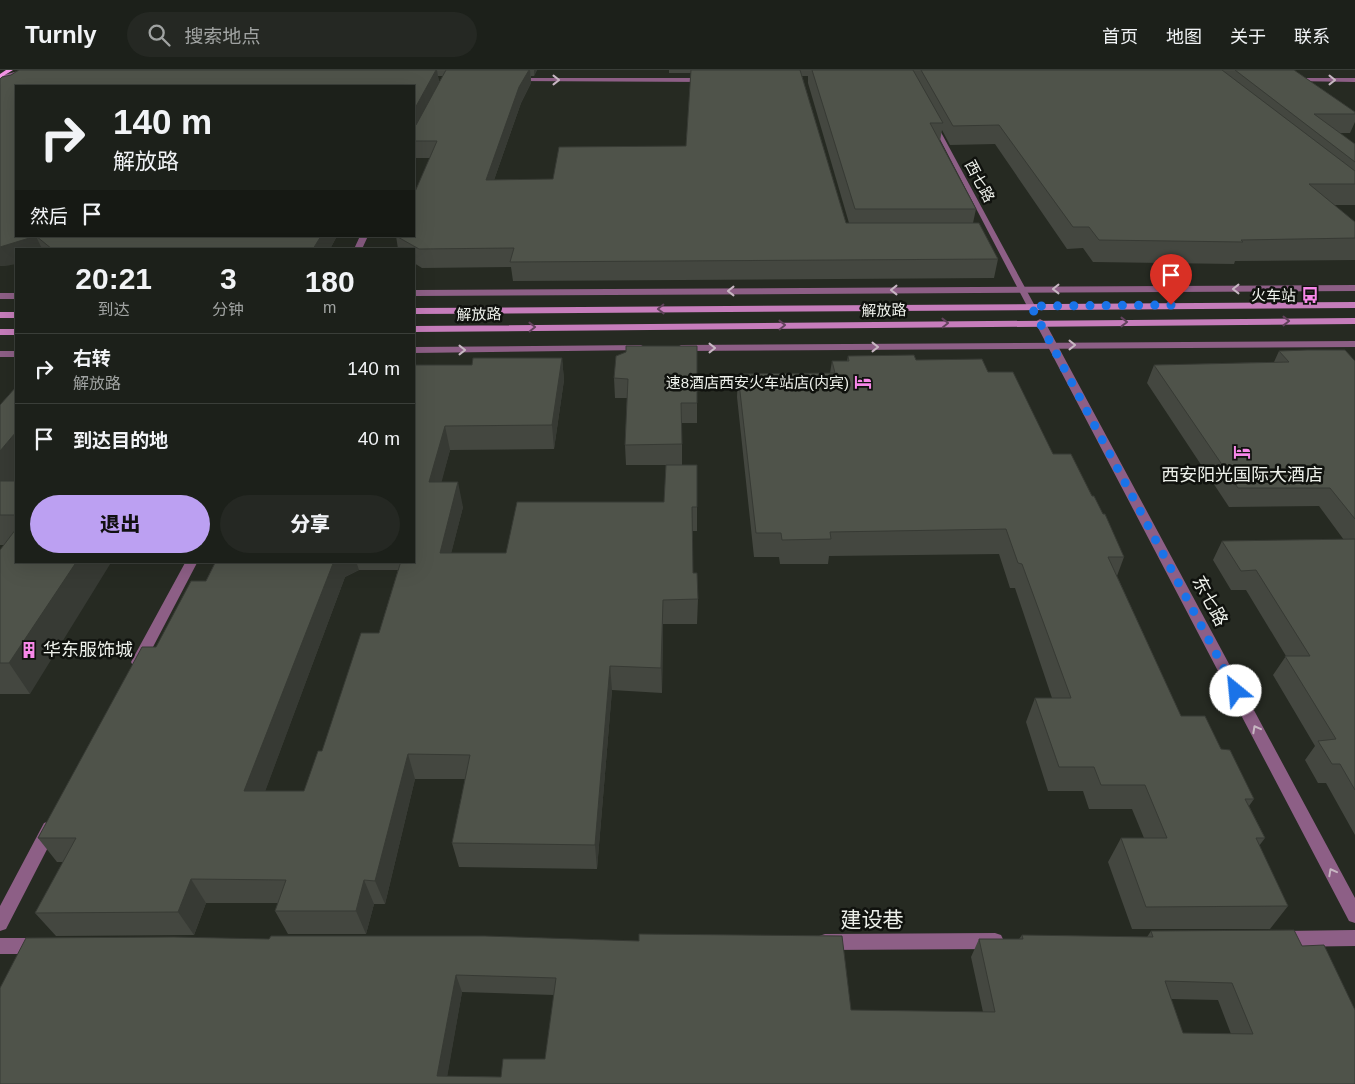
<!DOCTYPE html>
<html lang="zh">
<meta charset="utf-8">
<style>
body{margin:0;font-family:Helvetica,"Noto Sans SC",sans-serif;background:#252823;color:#f1f3f6;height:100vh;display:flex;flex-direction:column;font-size:19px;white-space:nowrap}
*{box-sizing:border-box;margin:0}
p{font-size:16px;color:#a0a3a2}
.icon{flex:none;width:28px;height:28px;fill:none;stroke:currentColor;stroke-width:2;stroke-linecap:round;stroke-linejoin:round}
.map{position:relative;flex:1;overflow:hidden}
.sheet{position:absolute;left:15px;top:178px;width:400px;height:315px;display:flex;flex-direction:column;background:#1c201a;border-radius:0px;box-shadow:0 5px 20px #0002,0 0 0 1px #3a3e39}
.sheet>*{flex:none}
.banner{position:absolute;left:15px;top:15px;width:400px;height:152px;border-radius:0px;box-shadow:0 5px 20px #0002,0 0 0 1px #3a3e39;background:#1c201a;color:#f1f3f6;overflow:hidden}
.pin{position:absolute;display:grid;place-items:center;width:42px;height:42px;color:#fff;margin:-51px -21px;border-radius:50% 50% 50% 0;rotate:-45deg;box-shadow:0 0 5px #0007}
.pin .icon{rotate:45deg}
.me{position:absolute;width:55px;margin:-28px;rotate:332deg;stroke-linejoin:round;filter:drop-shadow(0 0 4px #0008)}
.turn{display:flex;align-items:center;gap:18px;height:105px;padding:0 15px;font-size:22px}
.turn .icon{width:65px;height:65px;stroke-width:2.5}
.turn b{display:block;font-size:35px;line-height:42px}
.then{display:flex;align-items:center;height:48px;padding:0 15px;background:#0003;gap:10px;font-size:19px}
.eta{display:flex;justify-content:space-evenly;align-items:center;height:85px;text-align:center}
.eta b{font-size:30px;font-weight:800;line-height:35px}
.action{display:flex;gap:10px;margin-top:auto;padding:10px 15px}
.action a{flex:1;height:58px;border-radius:30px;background:#bca0f2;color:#111;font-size:20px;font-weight:800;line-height:58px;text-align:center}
.action a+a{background:#252823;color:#f1f3f6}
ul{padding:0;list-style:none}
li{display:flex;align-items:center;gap:15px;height:70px;padding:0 15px;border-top:1px solid #3a3e39}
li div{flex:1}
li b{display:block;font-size:19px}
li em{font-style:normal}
header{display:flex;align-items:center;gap:30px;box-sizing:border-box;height:70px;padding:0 25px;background:#1c201a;border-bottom:1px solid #3a3e39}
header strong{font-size:24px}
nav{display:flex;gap:28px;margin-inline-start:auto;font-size:18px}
.search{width:350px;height:45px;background:#252823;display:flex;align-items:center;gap:12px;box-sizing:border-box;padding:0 18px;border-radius:28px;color:#a0a3a2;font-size:19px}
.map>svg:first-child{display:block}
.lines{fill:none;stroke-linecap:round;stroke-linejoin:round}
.minor{fill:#8d5f86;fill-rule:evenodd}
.tertiary{fill:#8d5f86;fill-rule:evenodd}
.secondary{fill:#c67dbb;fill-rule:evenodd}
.primary{fill:#f293e4;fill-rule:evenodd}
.wall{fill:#444740;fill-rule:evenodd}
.shaded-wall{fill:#373a34}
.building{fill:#4f534a;stroke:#373a34;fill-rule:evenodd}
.oneway{stroke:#c7b6c2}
.oneway2{stroke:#62425c}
.route{stroke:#1a73e8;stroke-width:9;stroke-dasharray:0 16.2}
.labels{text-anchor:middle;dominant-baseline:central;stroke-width:5;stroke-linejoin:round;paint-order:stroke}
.far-street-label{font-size:15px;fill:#edf0ea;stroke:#10120e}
.far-poi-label{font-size:15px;fill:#edf0ea;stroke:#10120e;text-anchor:end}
.poi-label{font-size:18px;fill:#edf0ea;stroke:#10120e}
.street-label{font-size:18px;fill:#edf0ea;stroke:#10120e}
.near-street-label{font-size:21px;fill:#edf0ea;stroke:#10120e}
</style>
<header>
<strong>Turnly</strong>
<div class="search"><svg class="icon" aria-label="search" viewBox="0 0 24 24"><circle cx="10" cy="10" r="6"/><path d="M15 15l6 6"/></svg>搜索地点</div>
<nav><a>首页</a><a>地图</a><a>关于</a><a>联系</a></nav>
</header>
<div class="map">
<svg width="1355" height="1014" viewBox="0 0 1355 1014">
<rect width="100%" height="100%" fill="#262a22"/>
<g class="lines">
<!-- minor -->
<path class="minor" d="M 22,0 L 31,0 L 0,10 L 0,6 Z
M 360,166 L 368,166 L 362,179 L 354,179 Z
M 1355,215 L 1355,221 L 414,226 L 414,220 Z
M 0,223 L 16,223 L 16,229 L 0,229 Z
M 1355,271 L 1355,277 L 681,281 L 676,278 L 681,275 Z
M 641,275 L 646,278 L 644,280 L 414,283 L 414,277 Z
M 0,281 L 16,281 L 16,287 L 0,287 Z
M 186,491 L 198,491 L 143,596 L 133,596 L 131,592 Z
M 50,751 L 56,753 L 58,758 L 6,859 L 0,861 L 0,836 L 44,753 Z
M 1355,860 L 1355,876 L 1283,877 L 1277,875 L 1274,869 L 1277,863 L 1283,861 Z
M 995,863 L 1001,865 L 1004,871 L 1001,877 L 995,879 L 825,880 L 819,878 L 816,872 L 819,866 L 825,864 Z
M 0,868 L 38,868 L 44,870 L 47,876 L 44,882 L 38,884 L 0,884 Z"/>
<!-- tertiary -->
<path class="tertiary" d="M 515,8 L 707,8 L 710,10 L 707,12 L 513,11 Z
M 1292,8 L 1355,8 L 1355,12 L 1290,11 Z
M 931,52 L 936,53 L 1035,236 L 1034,238 L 1027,236 Z
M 1040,249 L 1045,252 L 1355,828 L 1355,853 L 1349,851 L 1035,252 Z"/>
<!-- secondary -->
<path class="secondary" d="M 1355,232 L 1355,238 L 414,244 L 414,238 Z
M 0,242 L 16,242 L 16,248 L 0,248 Z
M 1355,248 L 1355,254 L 414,262 L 414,256 Z
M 0,259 L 16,259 L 16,265 L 0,265 Z"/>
<!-- primary -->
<path class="primary" d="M 6,0 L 13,0 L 0,8 L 0,4 Z"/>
</g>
<!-- wall -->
<path class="wall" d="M 19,0 L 537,0 L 534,6 L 531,6 L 531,13 L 521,33 L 494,110 L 553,109 L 686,76 L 691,3 L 669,3 L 669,0 L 1294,0 L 1355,42 L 1355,52 L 1350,63 L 1339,63 L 1355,74 L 1355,135 L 1334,135 L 1355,152 L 1355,190 L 1235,191 L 1234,194 L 1093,192 L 1083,178 L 1067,179 L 995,74 L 950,75 L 942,60 L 940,71 L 976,139 L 973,153 L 998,189 L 994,208 L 513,211 L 511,197 L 422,198 L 414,193 L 414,179 L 398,179 L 396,166 L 430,88 L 414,88 L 414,16 L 16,16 L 337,166 L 330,179 L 16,179 L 11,195 L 0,196 L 0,9 L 11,5 ZM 438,6 L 443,6 L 439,12 ZM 802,6 L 808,6 L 808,13 L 849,153 L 846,153 Z
M 697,276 L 697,353 L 682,353 L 682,395 L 697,437 L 697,461 L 692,461 L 693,503 L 698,529 L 697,554 L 663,554 L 662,623 L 612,620 L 597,799 L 459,797 L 452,773 L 465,709 L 415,709 L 385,834 L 374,834 L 366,864 L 288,864 L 275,841 L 278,833 L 206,833 L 194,865 L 56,866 L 35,843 L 63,792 L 57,792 L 38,768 L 156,577 L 206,511 L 216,491 L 414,491 L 414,295 L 472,295 L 562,288 L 564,310 L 554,379 L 450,380 L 441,412 L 463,437 L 451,483 L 506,483 L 664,432 L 666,395 L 626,395 L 625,375 L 627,328 L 615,328 L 614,308 ZM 359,500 L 398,500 L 379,563 L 322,681 L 304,721 L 265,721 L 345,507 Z
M 1279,281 L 1355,291 L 1355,765 L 1326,713 L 1318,713 L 1305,690 L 1315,676 L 1273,605 L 1286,586 L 1246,520 L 1231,520 L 1213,490 L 1222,471 L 1344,470 L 1319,436 L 1229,437 L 1147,313 L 1154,295 L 1274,292 Z
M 848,286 L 916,290 L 988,302 L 1053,384 L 1092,426 L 1124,487 L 1117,506 L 1181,646 L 1221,679 L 1254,729 L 1249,736 L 1265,768 L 1259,776 L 1288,836 L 1270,859 L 1132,859 L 1108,792 L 1121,768 L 1144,768 L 1132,739 L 1089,739 L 1083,721 L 1048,721 L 1026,652 L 1035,628 L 1052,628 L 1015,518 L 1010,518 L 999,484 L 829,486 L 828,494 L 780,494 L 779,487 L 754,487 L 737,327 L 738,304 L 830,303 L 832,291 L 847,291 Z
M 16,317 L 16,491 L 30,624 L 0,624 L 0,480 L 4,475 L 0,475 L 0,335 Z
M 1151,861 L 1302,876 L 1355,1014 L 0,1014 L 269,869 L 851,940 L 983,942 L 971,887 L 979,869 L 1019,869 L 1022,865 L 1147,867 ZM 462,922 L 554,925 L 545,989 L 501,1007 L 447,1006 ZM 1171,929 L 1218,930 L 1231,964 L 1183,963 Z"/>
<!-- shaded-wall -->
<path class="shaded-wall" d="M 436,0 L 437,0 L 439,13 L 414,61 L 414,40 Z
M 529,0 L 530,0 L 531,13 L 521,33 L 488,127 L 486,110 L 519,17 Z
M 534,0 L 537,0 L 534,6 Z
M 36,166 L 42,179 L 16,179 L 16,194 L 11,195 L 0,196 L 0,177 Z
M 321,166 L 337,166 L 330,179 L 313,179 Z
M 562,288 L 564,310 L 554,379 L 552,355 Z
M 445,356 L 450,380 L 435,437 L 429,412 Z
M 16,362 L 16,411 L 0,431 L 0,381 Z
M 458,412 L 463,437 L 445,508 L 440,483 Z
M 77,491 L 112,491 L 30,624 L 9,593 Z
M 334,491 L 356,491 L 359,500 L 345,507 L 256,746 L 244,721 Z
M 663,530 L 663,554 L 662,623 L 661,598 Z
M 610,596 L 612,620 L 597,799 L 595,775 Z
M 408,684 L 415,709 L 385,834 L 375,811 Z
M 191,809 L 206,833 L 194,865 L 178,842 Z
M 364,810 L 374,834 L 366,864 L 356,841 Z
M 456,905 L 462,922 L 446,1014 L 437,1006 Z"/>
<!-- building -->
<path class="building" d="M 19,0 L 436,0 L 414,40 L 414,16 L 16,16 L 16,166 L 321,166 L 313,179 L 52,179 L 36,166 L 0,177 L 0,9 L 2,7 L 11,5 Z
M 446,0 L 529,0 L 519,17 L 486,110 L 553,109 L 559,77 L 686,76 L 691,0 L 800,0 L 846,153 L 979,153 L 998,189 L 510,192 L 514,178 L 419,179 L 396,166 L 414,166 L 414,124 L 437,71 L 414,71 L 414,57 L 416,55 Z
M 812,0 L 913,0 L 943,53 L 930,53 L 976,139 L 855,139 Z
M 921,0 L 1222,0 L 1355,101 L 1355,114 L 1309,114 L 1355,152 L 1355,168 L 1241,170 L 1243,172 L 1099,170 L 1089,157 L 1073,157 L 999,55 L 953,56 Z
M 1235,0 L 1294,0 L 1355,42 L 1355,44 L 1314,44 L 1355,74 L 1355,92 Z
M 626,276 L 697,276 L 697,333 L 681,333 L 682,374 L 625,375 L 628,309 L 614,308 L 616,286 L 626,282 Z
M 1307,280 L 1345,280 L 1355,291 L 1355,449 L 1330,418 L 1238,418 L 1154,295 L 1289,292 L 1279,281 Z
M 914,285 L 916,290 L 982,289 L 988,302 L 1013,302 L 1053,384 L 1071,384 L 1092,426 L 1094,426 L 1103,444 L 1105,444 L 1124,487 L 1108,487 L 1181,646 L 1205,646 L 1221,679 L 1230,680 L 1254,729 L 1245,729 L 1265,768 L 1256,768 L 1288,836 L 1146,837 L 1121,768 L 1167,768 L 1145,715 L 1101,715 L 1094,697 L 1059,697 L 1035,628 L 1071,628 L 1022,494 L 1018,493 L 1006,459 L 830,462 L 831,469 L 782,470 L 781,463 L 756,463 L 738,304 L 835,303 L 832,291 L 849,291 L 848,286 Z
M 473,288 L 562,288 L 552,355 L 445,356 L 429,412 L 458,412 L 440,483 L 506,483 L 517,432 L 664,432 L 666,395 L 697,395 L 697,437 L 692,437 L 693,503 L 697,503 L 698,529 L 663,530 L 661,598 L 610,596 L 595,775 L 452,773 L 470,685 L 408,684 L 375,811 L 364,810 L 356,841 L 275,841 L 286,810 L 191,809 L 178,842 L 35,843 L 76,768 L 38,768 L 142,577 L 156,577 L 191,511 L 206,511 L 216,491 L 334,491 L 244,721 L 304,721 L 318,681 L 322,681 L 361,563 L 379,563 L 401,491 L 414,491 L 414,295 L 472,295 Z
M 16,317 L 16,362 L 0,381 L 0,335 Z
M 0,411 L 16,411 L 16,445 L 0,445 Z
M 16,459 L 16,491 L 77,491 L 9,593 L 0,593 L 0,480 Z
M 1355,469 L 1355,720 L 1340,694 L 1332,694 L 1318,671 L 1336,669 L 1285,586 L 1310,586 L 1256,500 L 1241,501 L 1222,471 Z
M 1294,860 L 1302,876 L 1324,875 L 1355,940 L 1355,1014 L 0,1014 L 0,918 L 26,868 L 174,867 L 269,869 L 271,866 L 485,866 L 639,871 L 639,864 L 842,866 L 851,940 L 995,942 L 979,869 L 1023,869 L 1022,865 L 1153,867 L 1151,861 ZM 456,905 L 556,908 L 545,989 L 503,989 L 501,1007 L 437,1006 ZM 1165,911 L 1232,913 L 1253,964 L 1183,963 Z"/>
<!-- one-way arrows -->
<defs><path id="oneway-chevron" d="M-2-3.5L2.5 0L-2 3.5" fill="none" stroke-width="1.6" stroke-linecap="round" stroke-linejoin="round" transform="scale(1.25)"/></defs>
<g class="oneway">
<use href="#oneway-chevron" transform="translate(556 10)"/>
<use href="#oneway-chevron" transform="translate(1332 10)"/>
<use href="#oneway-chevron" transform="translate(1056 219) rotate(180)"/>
<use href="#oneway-chevron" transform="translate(1236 219) rotate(180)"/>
<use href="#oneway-chevron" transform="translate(894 220) rotate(180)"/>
<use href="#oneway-chevron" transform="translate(731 221) rotate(180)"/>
<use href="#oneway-chevron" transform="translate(1072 275)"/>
<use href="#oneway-chevron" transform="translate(875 277)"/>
<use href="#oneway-chevron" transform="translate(712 278)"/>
<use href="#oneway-chevron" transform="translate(462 280)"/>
<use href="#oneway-chevron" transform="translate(1256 659) rotate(-118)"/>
<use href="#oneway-chevron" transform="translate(1332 802) rotate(-118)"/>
</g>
<g class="oneway2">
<use href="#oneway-chevron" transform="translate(661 239) rotate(179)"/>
<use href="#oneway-chevron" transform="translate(1286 251)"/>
<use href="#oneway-chevron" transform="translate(1124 252)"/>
<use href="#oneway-chevron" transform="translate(945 253) rotate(-1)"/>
<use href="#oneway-chevron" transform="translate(782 255) rotate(-1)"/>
<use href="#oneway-chevron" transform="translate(532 257) rotate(-1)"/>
</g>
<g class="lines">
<!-- route -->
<path class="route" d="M 1171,235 L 1031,236 L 1236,621"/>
</g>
<!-- icons -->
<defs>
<g id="bus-bare" transform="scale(1.35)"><path d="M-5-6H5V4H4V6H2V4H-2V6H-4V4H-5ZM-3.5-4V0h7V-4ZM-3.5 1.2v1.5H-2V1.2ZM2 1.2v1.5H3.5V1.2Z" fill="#f888e9" stroke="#10120e" stroke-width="2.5" paint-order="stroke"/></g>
<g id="hotel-bare" transform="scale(1.35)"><path d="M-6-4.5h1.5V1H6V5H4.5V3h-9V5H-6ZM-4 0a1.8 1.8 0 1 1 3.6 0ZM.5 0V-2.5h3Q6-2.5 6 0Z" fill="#f888e9" stroke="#10120e" stroke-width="2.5" paint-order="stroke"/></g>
<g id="building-bare" transform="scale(1.35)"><path d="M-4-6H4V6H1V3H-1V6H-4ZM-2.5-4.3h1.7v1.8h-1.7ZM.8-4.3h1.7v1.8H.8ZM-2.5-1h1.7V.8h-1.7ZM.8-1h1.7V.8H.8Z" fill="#f888e9" stroke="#10120e" stroke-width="2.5" paint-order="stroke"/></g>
</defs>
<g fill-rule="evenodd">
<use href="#bus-bare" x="1310" y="225"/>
<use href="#hotel-bare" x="863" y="312"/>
<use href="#hotel-bare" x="1242" y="382"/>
<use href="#building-bare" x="29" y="580"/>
</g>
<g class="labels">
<!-- far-street labels -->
<g class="far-street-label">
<text transform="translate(980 111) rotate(62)">西七路</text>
<text transform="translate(884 240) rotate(-1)">解放路</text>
<text transform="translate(479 244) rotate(-1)">解放路</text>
</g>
<!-- far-poi labels -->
<g class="far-poi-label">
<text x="1296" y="225">火车站</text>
<text x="849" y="312">速8酒店西安火车站店(内宾)</text>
</g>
<!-- poi labels -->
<g class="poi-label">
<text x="1242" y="405">西安阳光国际大酒店</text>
<text x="43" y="580" text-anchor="start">华东服饰城</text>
</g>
<!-- street labels -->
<g class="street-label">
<text transform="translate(1210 531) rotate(62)">东七路</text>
</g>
<!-- near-street labels -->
<g class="near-street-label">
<text x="872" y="849">建设巷</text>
</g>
</g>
</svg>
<div class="pin" style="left:1171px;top:235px;background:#d93025"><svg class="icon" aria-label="arrive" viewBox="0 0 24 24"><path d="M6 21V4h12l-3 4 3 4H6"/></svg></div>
<svg class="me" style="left:1236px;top:621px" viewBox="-20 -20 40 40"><circle r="19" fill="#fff"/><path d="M0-13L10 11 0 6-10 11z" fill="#1a73e8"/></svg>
<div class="banner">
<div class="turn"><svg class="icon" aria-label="right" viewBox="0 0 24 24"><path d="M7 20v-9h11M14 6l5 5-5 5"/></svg><div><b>140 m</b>解放路</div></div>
<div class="then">然后<svg class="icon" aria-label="arrive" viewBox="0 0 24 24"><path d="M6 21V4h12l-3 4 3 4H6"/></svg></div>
</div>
<section class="sheet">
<div class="eta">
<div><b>20:21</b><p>到达</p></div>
<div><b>3</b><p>分钟</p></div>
<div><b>180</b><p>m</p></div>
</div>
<ul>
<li><svg class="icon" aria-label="right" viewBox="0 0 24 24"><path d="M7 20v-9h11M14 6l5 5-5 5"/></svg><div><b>右转</b><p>解放路</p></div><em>140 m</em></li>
<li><svg class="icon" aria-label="arrive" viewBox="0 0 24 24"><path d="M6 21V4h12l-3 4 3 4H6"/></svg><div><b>到达目的地</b></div><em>40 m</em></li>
</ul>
<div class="action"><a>退出</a><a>分享</a></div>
</section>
</div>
